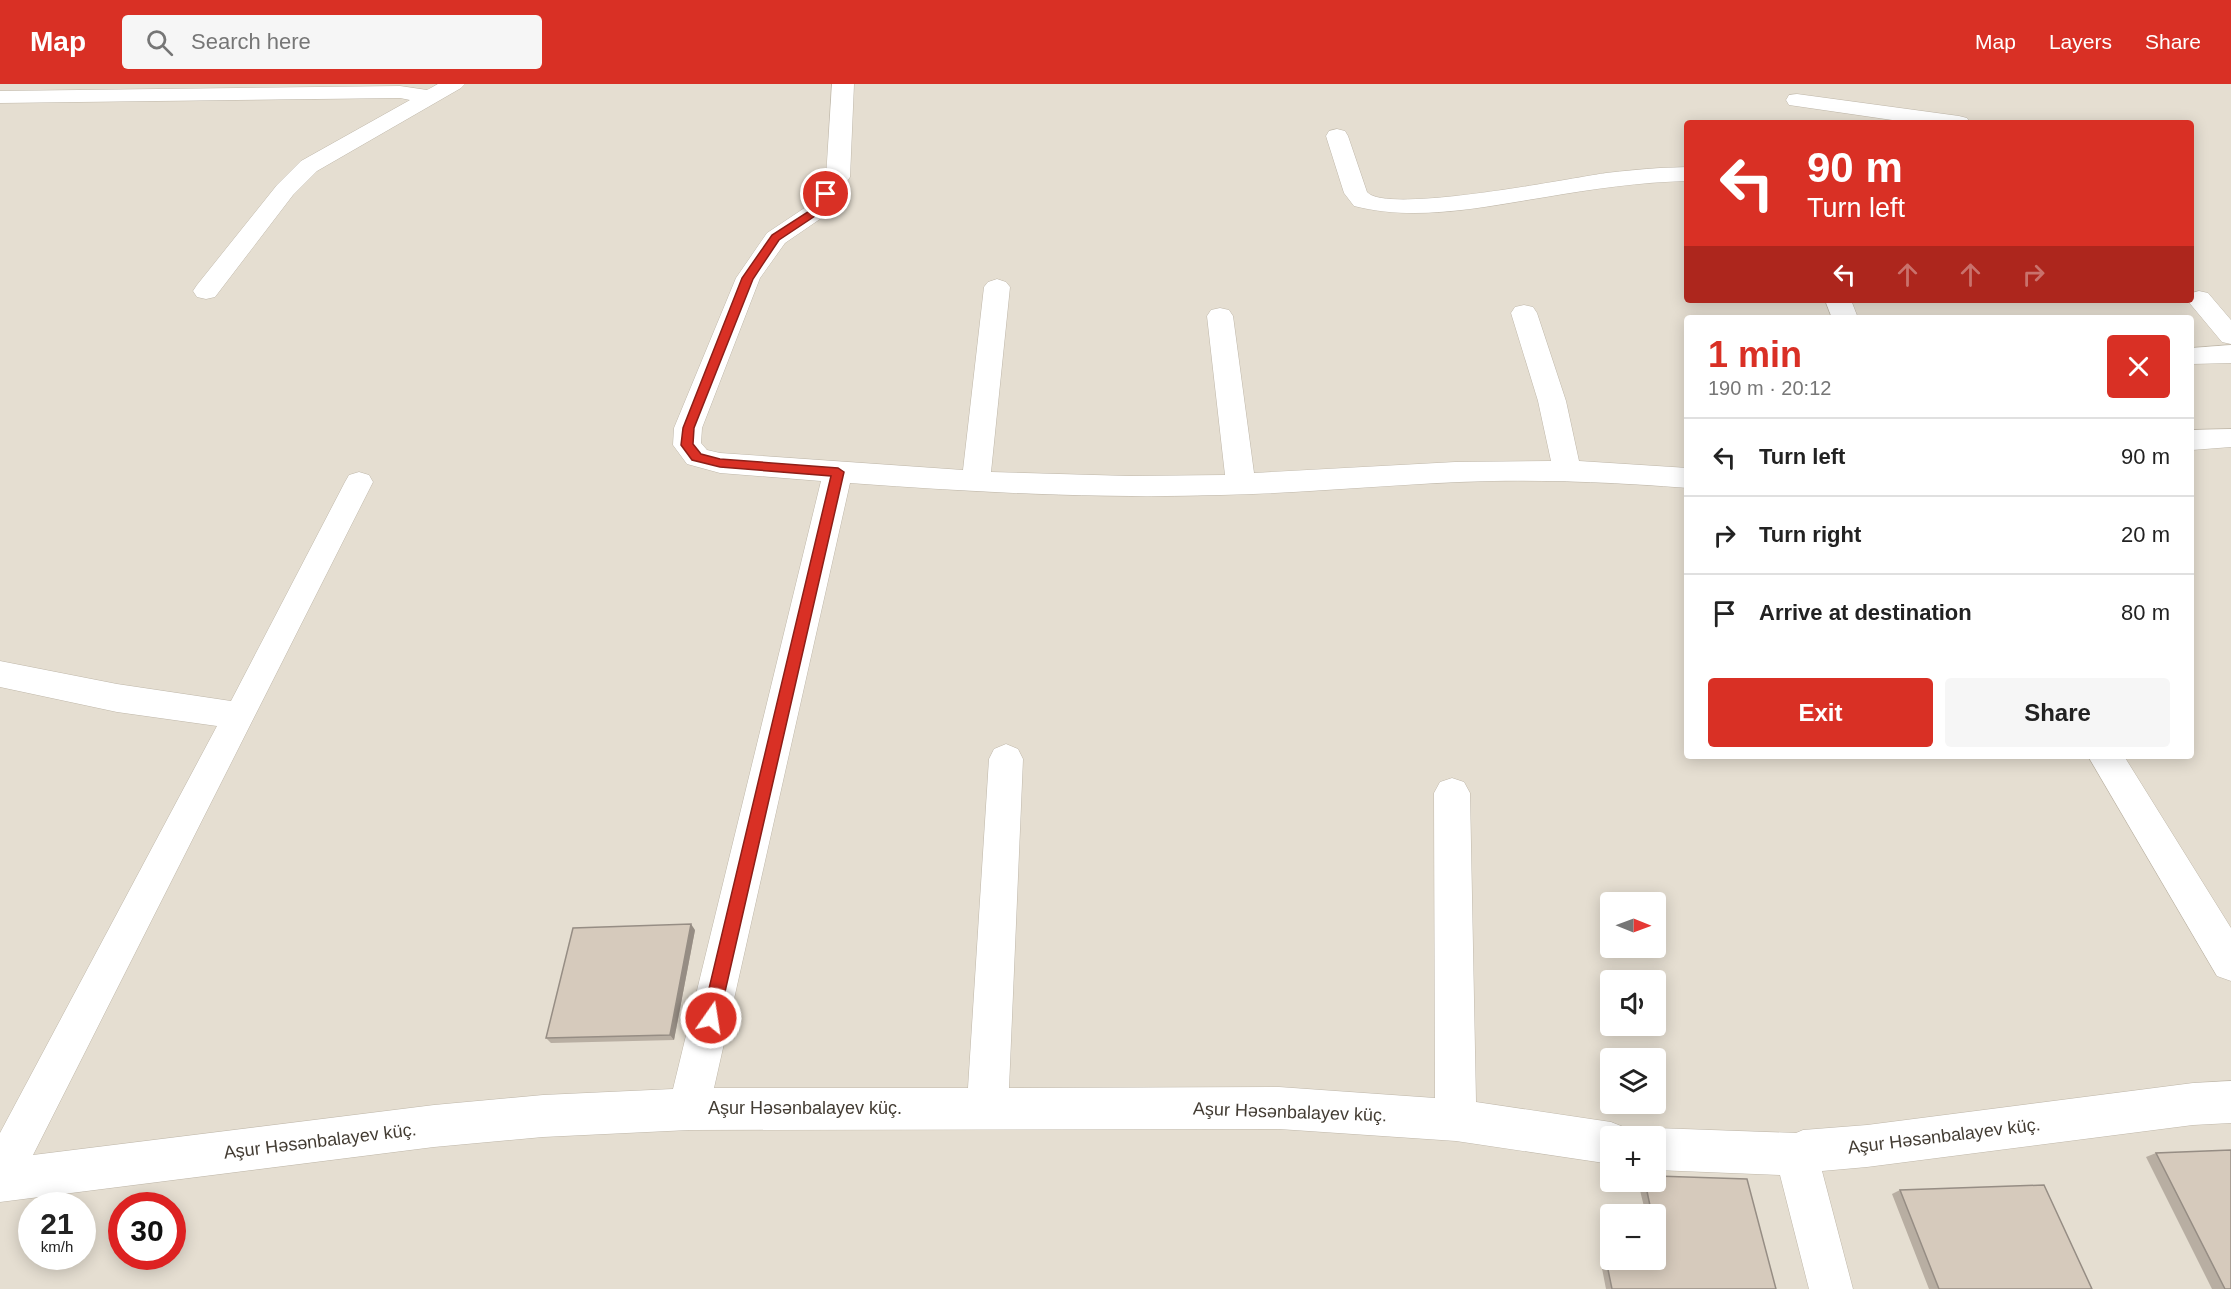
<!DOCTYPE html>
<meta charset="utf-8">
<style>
body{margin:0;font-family:Arial,sans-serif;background:#f6f6f6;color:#222;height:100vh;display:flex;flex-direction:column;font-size:22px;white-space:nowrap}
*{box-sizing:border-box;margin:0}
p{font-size:20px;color:#767676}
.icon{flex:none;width:33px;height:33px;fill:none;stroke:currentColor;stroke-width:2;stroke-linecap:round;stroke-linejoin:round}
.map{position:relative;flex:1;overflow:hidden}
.details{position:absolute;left:1684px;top:231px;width:510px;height:444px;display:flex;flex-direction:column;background:#fff;border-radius:6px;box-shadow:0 3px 15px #0003}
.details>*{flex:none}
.hud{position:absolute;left:1684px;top:36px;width:510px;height:183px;border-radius:6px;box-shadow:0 3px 15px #0003;background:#d93025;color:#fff;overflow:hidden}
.needle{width:39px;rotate:91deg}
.buttons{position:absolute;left:1600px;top:808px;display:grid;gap:12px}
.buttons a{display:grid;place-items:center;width:66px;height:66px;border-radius:6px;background:#fff;box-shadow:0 3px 15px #0003;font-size:30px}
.speed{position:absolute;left:18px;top:1108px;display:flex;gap:12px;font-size:30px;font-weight:700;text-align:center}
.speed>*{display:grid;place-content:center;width:78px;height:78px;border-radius:50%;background:#fff;box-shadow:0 3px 15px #0003;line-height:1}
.speed small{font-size:15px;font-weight:400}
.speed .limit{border:9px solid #d22;background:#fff;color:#111}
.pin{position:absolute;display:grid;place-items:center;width:51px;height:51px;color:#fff;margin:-26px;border:3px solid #fff;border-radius:50%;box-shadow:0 2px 6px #0007}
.me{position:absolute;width:66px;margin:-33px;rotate:13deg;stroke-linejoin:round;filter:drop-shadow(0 0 4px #0008)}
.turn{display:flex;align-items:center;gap:21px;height:126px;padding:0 24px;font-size:27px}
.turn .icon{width:78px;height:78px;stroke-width:2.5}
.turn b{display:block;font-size:42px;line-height:51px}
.lanes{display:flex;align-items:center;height:57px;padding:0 24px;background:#0003;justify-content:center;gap:30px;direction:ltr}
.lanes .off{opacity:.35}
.round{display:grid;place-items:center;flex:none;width:63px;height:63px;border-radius:6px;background:#f6f6f6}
.head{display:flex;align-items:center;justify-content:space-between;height:102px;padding:0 24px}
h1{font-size:36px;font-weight:800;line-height:45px;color:#d93025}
.cta{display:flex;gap:12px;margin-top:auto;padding:12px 24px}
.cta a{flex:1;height:69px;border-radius:6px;background:#d93025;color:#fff;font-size:24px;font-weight:800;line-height:69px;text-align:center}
.cta a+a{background:#f6f6f6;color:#222}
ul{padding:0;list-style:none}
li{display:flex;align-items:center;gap:18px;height:78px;padding:0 24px;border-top:2px solid #e0e0e0}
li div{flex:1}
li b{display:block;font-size:22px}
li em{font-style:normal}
header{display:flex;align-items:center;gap:36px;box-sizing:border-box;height:84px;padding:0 30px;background:#d93025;color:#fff}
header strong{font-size:28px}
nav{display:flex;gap:33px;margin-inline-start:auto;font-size:21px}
.search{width:420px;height:54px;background:#f6f6f6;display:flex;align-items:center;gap:15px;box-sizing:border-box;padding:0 21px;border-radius:6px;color:#767676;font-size:22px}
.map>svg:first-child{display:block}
.residential{fill:#e5ded1;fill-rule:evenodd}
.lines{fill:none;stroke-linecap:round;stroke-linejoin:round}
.street-casing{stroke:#bfb7a9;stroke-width:1}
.street{fill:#fff;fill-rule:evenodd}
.wall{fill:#b8aea2}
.shaded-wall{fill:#968d84}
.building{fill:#d6cabc;stroke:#968d84;stroke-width:1.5}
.route{fill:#d93025;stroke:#8d1f18;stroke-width:1.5}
.labels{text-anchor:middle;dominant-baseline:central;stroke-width:4.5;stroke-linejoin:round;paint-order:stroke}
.near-street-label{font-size:18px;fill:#433c33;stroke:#fff}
</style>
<header>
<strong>Map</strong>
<div class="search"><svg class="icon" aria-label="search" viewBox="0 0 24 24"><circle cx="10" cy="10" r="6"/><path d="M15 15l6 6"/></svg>Search here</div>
<nav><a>Map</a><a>Layers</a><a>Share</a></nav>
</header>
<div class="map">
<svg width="2231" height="1205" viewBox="0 0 2231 1205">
<rect width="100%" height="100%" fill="#f1ece3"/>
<!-- residential -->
<path class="residential" d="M 0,0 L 2231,0 L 2231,1205 L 0,1205 ZM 1688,39 L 2192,39 L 2192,216 L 1688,216 ZM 1688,234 L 2192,234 L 2192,672 L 1688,672 ZM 1611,819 L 1656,819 L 1656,864 L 1611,864 ZM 1611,897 L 1656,897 L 1656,942 L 1611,942 ZM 1611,975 L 1656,975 L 1656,1020 L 1611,1020 ZM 1611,1053 L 1656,1053 L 1656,1098 L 1611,1098 ZM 32,1122 L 82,1122 L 82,1173 L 32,1173 ZM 122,1122 L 172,1122 L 172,1173 L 122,1173 ZM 1611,1131 L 1656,1131 L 1656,1176 L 1611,1176 Z"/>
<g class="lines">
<!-- street casing -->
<g class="street-casing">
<path id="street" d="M 438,0 L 465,0 L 461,4 L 317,87 L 293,111 L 215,213 L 206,215 L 197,213 L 193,207 L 197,201 L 277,101 L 301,77 L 410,16 L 400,14 L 0,19 L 0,7 L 400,2 L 427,6 Z
M 832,0 L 854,0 L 850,93 L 823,133 L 785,159 L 760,194 L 702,344 L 701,359 L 707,366 L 720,369 L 963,386 L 984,203 L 988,198 L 997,195 L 1006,198 L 1010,203 L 991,388 L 1129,392 L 1225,391 L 1207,232 L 1211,226 L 1220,224 L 1229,226 L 1233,232 L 1254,389 L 1455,378 L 1551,377 L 1538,317 L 1511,229 L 1515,223 L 1524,221 L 1533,223 L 1537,229 L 1566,317 L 1579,377 L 1688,384 L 1688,404 C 1623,399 1558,396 1493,397 C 1402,399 1312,409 1221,411 C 1097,415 974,408 850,399 L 714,1004 L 968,1004 L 989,675 L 994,665 L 1006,660 L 1018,665 L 1023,675 L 1009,1004 L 1279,1003 L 1435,1014 L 1434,709 L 1440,698 L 1452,694 L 1464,698 L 1470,709 L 1476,1018 L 1611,1038 L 1626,1044 L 1629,1053 L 1611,1053 L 1611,1080 L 1456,1057 L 1279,1045 L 689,1046 L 543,1053 L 434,1063 L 0,1118 L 0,1049 L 217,642 L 117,628 L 0,603 L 0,577 L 117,600 L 231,617 L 345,398 L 349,391 L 359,388 L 369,391 L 373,398 L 33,1071 L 434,1021 L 543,1011 L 673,1005 L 821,397 L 720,389 L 687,380 L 673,361 L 674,344 L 736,194 L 767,149 L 806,123 L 826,93 Z
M 1797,10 L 1959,32 L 1967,34 L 1970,39 L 1913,39 L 1789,21 L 1786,16 L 1789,11 Z
M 1337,45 L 1345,47 L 1348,52 L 1367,108 C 1386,131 1571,94 1606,89 C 1624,87 1642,85 1660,84 L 1688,83 L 1688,97 C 1640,98 1593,105 1546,113 C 1483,123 1417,138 1354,122 L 1344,109 L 1326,52 L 1329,47 Z
M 2199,207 L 2208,209 L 2231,236 L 2231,260 L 2222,258 L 2187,216 L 2192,216 L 2192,209 Z
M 1825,216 L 1851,216 L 1858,234 L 1832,234 Z
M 2231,261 L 2231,279 L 2192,280 L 2192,264 Z
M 2231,345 L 2231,363 L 2192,366 L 2192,346 Z
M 2088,672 L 2124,672 L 2231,844 L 2231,897 L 2217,892 Z
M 2231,997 L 2231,1039 L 2193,1041 L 1867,1083 L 1822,1087 L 1853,1205 L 1809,1205 L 1780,1091 L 1656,1086 L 1656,1053 L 1640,1053 L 1641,1050 L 1656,1044 L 1796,1049 L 1803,1046 L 1867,1041 L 2193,999 Z"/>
</g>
<!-- street -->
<use href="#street" class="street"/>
</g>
<!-- wall -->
<path class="wall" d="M 695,846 L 674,956 L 551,959 L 546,954 Z
M 2156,1069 L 2231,1205 L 2212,1205 L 2146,1073 Z
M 1638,1098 L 1656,1098 L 1776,1205 L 1606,1205 L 1600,1174 L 1605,1171 L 1656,1176 L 1656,1131 L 1646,1131 Z
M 1900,1106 L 2092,1205 L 1929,1205 L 1892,1110 Z"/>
<!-- shaded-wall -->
<path class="shaded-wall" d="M 691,840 L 695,846 L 674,956 L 670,951 Z"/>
<!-- building -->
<path class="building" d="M 691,840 L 670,951 L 546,954 L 573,844 Z
M 2231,1066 L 2231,1205 L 2225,1205 L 2156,1069 Z
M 1656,1092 L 1747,1095 L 1776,1205 L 1612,1205 L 1605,1171 L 1611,1171 L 1611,1176 L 1656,1176 L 1656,1173 L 1661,1173 L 1656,1148 L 1656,1131 L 1652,1131 L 1645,1098 L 1656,1098 Z
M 2044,1101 L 2092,1205 L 1939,1205 L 1900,1106 Z"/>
<!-- route -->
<path class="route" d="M 823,108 L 831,110 L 818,130 L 779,156 L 753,195 L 694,344 L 693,360 L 701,370 L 720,375 L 838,384 L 844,388 L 719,934 L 716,939 L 711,942 L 705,939 L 702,934 L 831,392 L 720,383 L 692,376 L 681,361 L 683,344 L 742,194 L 772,151 L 811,126 Z"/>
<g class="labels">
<!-- near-street labels -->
<g class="near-street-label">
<text x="805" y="1024">Aşur Həsənbalayev küç.</text>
<text transform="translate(1290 1028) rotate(2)">Aşur Həsənbalayev küç.</text>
<text transform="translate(1944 1052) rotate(-7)">Aşur Həsənbalayev küç.</text>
<text transform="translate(320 1057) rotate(-7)">Aşur Həsənbalayev küç.</text>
</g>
</g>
</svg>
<div class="buttons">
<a><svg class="needle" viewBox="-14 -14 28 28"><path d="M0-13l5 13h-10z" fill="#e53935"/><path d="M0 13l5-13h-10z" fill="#767676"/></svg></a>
<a><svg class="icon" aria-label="sound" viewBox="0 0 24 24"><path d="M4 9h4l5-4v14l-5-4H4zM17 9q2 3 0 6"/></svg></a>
<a><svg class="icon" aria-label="layers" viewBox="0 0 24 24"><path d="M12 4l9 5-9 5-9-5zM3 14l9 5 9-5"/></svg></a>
<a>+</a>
<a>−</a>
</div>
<div class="speed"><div>21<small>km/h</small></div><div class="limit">30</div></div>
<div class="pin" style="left:826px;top:110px;background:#d93025"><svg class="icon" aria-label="arrive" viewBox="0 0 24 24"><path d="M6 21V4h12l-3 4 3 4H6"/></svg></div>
<svg class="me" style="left:711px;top:934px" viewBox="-20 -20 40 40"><circle r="17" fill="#d93025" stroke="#fff" stroke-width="3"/><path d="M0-11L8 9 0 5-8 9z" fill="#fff"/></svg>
<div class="hud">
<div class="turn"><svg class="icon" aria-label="left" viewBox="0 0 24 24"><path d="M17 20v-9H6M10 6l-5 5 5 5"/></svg><div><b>90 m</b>Turn left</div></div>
<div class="lanes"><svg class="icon" aria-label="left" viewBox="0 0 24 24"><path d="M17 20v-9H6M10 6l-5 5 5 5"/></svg><svg class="icon off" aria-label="ahead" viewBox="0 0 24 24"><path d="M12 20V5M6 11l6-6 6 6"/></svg><svg class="icon off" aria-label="ahead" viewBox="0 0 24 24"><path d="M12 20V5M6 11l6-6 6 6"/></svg><svg class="icon off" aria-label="right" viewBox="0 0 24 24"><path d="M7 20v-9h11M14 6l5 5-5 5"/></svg></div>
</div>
<section class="details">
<div class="head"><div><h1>1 min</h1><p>190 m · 20:12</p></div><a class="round" style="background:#d93025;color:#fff"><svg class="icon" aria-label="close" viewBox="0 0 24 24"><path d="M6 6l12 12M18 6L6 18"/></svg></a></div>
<ul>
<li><svg class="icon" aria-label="left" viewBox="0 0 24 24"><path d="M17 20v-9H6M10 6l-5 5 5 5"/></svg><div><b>Turn left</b></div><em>90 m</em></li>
<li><svg class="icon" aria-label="right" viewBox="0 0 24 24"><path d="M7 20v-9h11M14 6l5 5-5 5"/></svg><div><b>Turn right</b></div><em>20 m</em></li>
<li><svg class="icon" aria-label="arrive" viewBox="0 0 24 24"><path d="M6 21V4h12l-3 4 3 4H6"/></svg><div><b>Arrive at destination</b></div><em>80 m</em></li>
</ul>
<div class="cta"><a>Exit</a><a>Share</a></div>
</section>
</div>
